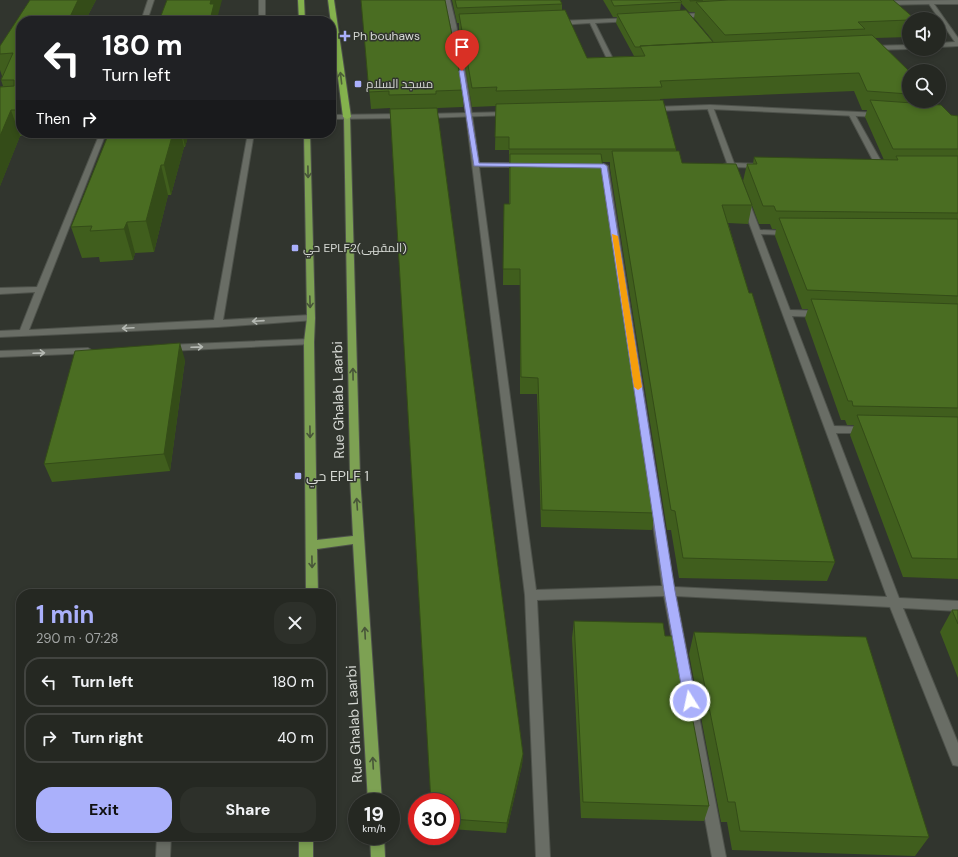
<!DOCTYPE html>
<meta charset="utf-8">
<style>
body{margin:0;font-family:"DM Sans",Cairo,sans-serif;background:#2d302a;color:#f1f3f6;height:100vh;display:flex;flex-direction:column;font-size:15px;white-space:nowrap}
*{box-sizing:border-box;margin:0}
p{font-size:13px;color:#a3a6a5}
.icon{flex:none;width:22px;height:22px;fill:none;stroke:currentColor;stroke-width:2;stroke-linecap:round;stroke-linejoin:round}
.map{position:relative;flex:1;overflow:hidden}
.panel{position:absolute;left:16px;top:589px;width:320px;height:252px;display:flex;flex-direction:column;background:#252822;border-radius:16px;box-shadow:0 2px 6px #0003,0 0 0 1px #424440}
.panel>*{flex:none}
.guide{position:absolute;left:16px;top:16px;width:320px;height:122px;border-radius:16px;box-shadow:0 2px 6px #0003,0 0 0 1px #424440;background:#202124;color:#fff;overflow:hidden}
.fabs{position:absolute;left:902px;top:12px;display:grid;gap:8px}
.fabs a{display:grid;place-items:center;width:44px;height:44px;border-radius:50%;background:#252822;box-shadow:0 2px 6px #0003,0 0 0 1px #424440;font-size:20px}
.speed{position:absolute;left:348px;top:793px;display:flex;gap:8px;font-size:20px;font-weight:700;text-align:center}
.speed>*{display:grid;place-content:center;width:52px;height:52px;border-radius:50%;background:#252822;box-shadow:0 2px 6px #0003,0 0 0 1px #424440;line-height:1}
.speed small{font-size:10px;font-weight:400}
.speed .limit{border:6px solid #d22;background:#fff;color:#111}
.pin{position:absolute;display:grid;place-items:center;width:34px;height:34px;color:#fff;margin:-41px -17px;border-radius:50% 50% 50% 0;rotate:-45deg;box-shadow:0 0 4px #0007}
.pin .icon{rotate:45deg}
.me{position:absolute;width:44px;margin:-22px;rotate:350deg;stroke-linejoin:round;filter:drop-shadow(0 0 3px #0008)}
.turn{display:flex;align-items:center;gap:14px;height:84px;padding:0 20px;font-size:18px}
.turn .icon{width:52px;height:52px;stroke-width:2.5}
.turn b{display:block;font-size:28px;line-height:34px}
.then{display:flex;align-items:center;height:38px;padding:0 20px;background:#0003;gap:8px;font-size:15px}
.round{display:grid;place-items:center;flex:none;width:42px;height:42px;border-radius:16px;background:#2d302a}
.overview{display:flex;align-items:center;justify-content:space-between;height:68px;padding:0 20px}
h1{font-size:24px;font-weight:700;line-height:30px;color:#aab0fb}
.primary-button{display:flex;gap:8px;margin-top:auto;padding:8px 20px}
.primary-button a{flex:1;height:46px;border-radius:16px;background:#aab0fb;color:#111;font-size:16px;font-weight:700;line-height:46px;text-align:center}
.primary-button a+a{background:#2d302a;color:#f1f3f6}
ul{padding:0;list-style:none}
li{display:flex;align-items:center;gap:12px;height:50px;margin:0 8px 6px;padding:0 12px;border:2px solid #424440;border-radius:16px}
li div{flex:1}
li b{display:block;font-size:15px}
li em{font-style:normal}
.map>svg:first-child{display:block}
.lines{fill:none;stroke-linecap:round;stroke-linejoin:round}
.service-casing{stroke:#4e524b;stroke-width:2}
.minor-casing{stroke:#4e524b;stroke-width:2}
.tertiary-casing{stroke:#4e524b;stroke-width:2}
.primary-casing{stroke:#4e524b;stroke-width:2}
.trunk-casing{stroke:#4e524b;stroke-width:2}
.service{fill:#696d65;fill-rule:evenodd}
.minor{fill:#696d65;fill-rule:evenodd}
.tertiary{fill:#696d65;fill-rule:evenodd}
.primary{fill:#7da153;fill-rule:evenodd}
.trunk{fill:#84b24d;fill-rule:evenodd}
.wall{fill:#405e1d;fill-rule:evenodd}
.shaded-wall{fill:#344c18}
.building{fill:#4a6d22;stroke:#344c18}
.oneway{stroke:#4e6139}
.oneway2{stroke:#485539}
.oneway3{stroke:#b5b9b3}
.route{fill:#aab0fb;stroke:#6e72a3}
.slow{fill:#f59e0b}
.poi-dot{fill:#aab0fb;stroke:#31352e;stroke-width:1.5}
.labels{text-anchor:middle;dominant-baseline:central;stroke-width:3;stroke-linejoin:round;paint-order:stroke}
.far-poi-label{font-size:12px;fill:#d6d9d4;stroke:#31352e;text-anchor:start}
.street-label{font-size:14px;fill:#d6d9d4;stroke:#31352e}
.poi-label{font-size:14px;fill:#d6d9d4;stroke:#31352e;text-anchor:start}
</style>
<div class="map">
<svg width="958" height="857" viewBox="0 0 958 857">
<rect width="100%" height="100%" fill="#31352e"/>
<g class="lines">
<!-- service casing -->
<g class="service-casing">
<path id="service" d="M 157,836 L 171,836 L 170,857 L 156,857 Z"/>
</g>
<!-- minor casing -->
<g class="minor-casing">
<path id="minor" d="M 148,0 L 154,0 L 147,21 L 141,21 Z
M 259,0 L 265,0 L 265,21 L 259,21 Z
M 444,0 L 450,0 C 464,53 471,108 479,163 L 522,163 L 526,165 L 522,167 L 479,167 L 536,590 L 662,586 L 600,166 L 604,164 L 608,166 L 674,587 L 887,597 L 741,201 L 742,199 L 748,199 L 760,230 L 788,231 L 792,233 L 788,235 L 761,234 L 790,310 L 820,311 L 824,314 L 820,317 L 792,316 L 834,426 L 866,427 L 871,430 L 866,433 L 836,433 L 899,598 L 958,601 L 958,611 L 903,608 L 958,743 L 958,766 L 953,765 L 951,760 L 890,607 L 676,596 L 726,857 L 712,857 L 664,596 L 537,600 L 550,857 L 536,857 L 525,595 L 466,115 L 451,27 Z
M 958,0 L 958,4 L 934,4 L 958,38 L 958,46 L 939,47 L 939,43 L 955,42 L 929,4 L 882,5 L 879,3 L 882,1 Z
M 710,13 L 710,15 L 708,16 L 676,18 L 673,16 L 676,14 Z
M 633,18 L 633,20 L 631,21 L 595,23 L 613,59 L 619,58 L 622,60 L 611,63 L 608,61 L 590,23 L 559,25 L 556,23 L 559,21 Z
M 909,45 L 909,49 L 871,50 L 868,48 L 871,46 Z
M 710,105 L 713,107 L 734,163 L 760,164 L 763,164 L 763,168 L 736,167 L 739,175 L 735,177 L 731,175 L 729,167 L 724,166 L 724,164 L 727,163 L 707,107 Z
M 849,112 L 854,113 L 886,170 L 885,172 L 878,170 L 848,113 Z
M 100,133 L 106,133 L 29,330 L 214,320 L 248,133 L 254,133 L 223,320 L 311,315 L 315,318 L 314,320 L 218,327 L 0,337 L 0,331 L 20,330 L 35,292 L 0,294 L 0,288 L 37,287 Z
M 309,339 L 314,342 L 312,344 L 168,351 L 163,348 L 168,345 Z
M 88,348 L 93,351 L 91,353 L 0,357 L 0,351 Z"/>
</g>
<!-- tertiary casing -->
<g class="tertiary-casing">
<path id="tertiary" d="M 710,105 L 879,113 L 882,115 L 879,117 L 710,109 L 653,111 L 650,109 L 653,107 Z
M 509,112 L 511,113 L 511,115 L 425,118 L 422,116 L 425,114 Z
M 331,115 L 403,114 L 406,116 L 403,118 L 331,119 Z"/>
</g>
<!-- primary casing -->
<g class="primary-casing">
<path id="primary" d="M 347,115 L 350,117 L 360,477 L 382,802 L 368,802 L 353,544 L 317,549 L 318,594 L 306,594 L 304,342 L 307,318 L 304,133 L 310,133 L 315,318 L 314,342 L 317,540 L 353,536 L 350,477 L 344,117 Z
M 299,836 L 313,836 L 313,857 L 299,857 Z
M 370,836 L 384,836 L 385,857 L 371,857 Z"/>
</g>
<!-- trunk casing -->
<g class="trunk-casing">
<path id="trunk" d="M 298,0 L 304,0 L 305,21 L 299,21 Z
M 328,0 L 334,0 L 351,117 L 347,119 L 343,117 Z"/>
</g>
<!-- service -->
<use href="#service" class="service"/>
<!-- minor -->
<use href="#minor" class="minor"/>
<!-- tertiary -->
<use href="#tertiary" class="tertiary"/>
<!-- primary -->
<use href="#primary" class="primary"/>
<!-- trunk -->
<use href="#trunk" class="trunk"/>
</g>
<!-- wall -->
<path class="wall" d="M 30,0 L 96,0 L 85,21 L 21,21 L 21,133 L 54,133 L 53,134 L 20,136 L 0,186 L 0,87 L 3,86 L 1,80 L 2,76 L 0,70 L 0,46 Z
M 361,0 L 463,90 L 463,107 L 437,108 L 523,754 L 522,765 L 506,833 L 451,829 L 451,802 L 431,802 L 390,108 L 371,109 Z
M 452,0 L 560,0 L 562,4 L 562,10 L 587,58 L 634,56 L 616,23 L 617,17 L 613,17 L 603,0 L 893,0 L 909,19 L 909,37 L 875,38 L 909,71 L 909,101 L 932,101 L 931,105 L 951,115 L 958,116 L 958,579 L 903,577 L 850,435 L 854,425 L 847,425 L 845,420 L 841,420 L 805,318 L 808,309 L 802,309 L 775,236 L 776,229 L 772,229 L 770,224 L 759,224 L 743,181 L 747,164 L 753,164 L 754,157 L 884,160 L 865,117 L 867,110 L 862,110 L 854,91 L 660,99 L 660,100 L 676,149 L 676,151 L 682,163 L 752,205 L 748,224 L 728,223 L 749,293 L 835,562 L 827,581 L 679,578 L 671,530 L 667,530 L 610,168 L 610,162 L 602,162 L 655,513 L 652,530 L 541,527 L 537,394 L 520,394 L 520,285 L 503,285 L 504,204 L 509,204 L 509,150 L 495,150 L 496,106 L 472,107 L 459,30 L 459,23 L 457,23 ZM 681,3 L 689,12 L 695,12 L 694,18 L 714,42 L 680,11 Z
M 109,133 L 189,133 L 185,147 L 184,147 L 171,195 L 168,195 L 154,252 L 135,253 L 133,260 L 100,262 L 99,257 L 82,258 L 71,227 Z
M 185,360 L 170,471 L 52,482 L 44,464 Z
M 952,610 L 958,610 L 958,678 L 940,632 Z
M 574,621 L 665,636 L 709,806 L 704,821 L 581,818 L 572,638 Z
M 694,632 L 929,837 L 915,856 L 732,850 L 727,822 L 721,822 L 689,654 Z"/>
<!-- shaded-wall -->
<path class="shaded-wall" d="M 78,0 L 96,0 L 85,21 L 68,21 Z
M 211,0 L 222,0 L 217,19 L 218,21 L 210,21 L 210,4 Z
M 11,110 L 20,136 L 0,186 L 0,136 Z
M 173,133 L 181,133 L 184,147 L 171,195 L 164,165 Z
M 182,133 L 189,133 L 185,147 Z
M 161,165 L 168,195 L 154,252 L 146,221 Z
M 127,222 L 135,253 L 133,260 L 124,229 Z
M 180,343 L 185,360 L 170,471 L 164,454 Z
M 523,754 L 522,765 L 506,833 L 507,823 Z"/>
<!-- building -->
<path class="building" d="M 30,0 L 78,0 L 68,21 L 21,21 L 21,110 L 11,110 L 0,136 L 0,87 L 14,86 L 14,80 L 1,80 L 13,53 L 0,54 L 0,46 Z
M 167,0 L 211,0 L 210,4 L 214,4 L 210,20 L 211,20 L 211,21 L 159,21 Z
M 361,0 L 445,0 L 463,90 L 436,91 L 436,94 L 389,95 L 389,91 L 369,92 Z
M 455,0 L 560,0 L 562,4 L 457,8 Z
M 611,0 L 680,0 L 682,2 L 614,6 Z
M 690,0 L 703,0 L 690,1 Z
M 728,0 L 893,0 L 915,19 L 909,19 L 909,20 L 858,22 L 865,29 L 725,35 L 696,2 Z
M 565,10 L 587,58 L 645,56 L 640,46 L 872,35 L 909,71 L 909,94 L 867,91 L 859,73 L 660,81 L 662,87 L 496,91 L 497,87 L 472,88 L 459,14 Z
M 686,10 L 713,42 L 640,46 L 640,47 L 635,47 L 617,14 Z
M 663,100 L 676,149 L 509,149 L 509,137 L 495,137 L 496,104 Z
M 870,100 L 941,105 L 951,115 L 958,116 L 958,149 L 893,149 Z
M 437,108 L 523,754 L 507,823 L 451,819 L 451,802 L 431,802 L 390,109 Z
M 109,133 L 173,133 L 164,165 L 161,165 L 146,221 L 127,222 L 124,229 L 90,231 L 92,226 L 71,227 Z
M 612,151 L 679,151 L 682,163 L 736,164 L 752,205 L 722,205 L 749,293 L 752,293 L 835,562 L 683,558 L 675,511 L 671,510 Z
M 510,154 L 601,154 L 655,513 L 542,510 L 538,378 L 521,377 L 520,269 L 503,269 L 504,204 L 510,204 Z
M 896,156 L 958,156 L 958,213 L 776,211 L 774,206 L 763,206 L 747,164 L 757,164 L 754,157 L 898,160 Z
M 779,218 L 958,219 L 958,296 L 807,290 Z
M 811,299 L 958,304 L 958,408 L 853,406 L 852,401 L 848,401 Z
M 180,343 L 164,454 L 44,464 L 75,351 Z
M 857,415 L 958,417 L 958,559 L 912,558 Z
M 952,610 L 958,610 L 958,624 Z
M 574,621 L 663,623 L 665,636 L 677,636 L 709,806 L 583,802 Z
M 694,632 L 866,637 L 929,837 L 740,831 L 735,802 L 728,802 Z"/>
<!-- one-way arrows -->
<defs><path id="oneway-shaft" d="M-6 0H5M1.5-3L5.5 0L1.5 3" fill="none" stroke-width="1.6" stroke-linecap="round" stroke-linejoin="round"/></defs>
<use class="oneway" href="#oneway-shaft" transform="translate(341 78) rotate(-97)"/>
<g class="oneway2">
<use href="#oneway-shaft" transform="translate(308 172) rotate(89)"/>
<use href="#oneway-shaft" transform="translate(310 302) rotate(88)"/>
<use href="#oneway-shaft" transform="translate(353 374) rotate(-91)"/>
<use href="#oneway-shaft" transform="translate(310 432) rotate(89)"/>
<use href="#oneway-shaft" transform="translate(357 504) rotate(-94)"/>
<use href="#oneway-shaft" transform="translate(312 562) rotate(89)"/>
<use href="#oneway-shaft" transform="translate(365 633) rotate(-93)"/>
<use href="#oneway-shaft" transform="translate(373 763) rotate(-93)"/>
</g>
<g class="oneway3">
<use href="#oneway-shaft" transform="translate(258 321) rotate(176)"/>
<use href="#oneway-shaft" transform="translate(128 328) rotate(177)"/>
<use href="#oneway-shaft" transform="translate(197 347) rotate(-2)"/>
<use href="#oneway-shaft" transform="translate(39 353) rotate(-2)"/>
</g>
<!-- route -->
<path class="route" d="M 462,69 L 464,71 L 479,163 L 604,164 L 607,166 L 675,591 L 696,701 L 694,704 L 690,706 L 686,704 L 684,701 L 664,591 L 601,168 L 474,166 L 459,71 Z"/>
<!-- slow -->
<path class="slow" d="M 612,234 L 618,236 L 642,387 L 638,390 L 634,387 Z"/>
<!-- markers -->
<g class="poi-dot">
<path d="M343 30h4v4h4v4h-4v4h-4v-4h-4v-4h4z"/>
<rect x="354" y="80" width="8" height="8" rx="2"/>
<rect x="291" y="244" width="8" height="8" rx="2"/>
<rect x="294" y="472" width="8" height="8" rx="2"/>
</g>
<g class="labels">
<!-- far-poi labels -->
<g class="far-poi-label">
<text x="353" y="36">Ph bouhaws</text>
<text x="366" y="84">مسجد السلام</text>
<text x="303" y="248">حي EPLF2(المقهى)</text>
</g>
<!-- street labels -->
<g class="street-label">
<text transform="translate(338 400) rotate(-91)">Rue Ghalab Laarbi</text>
<text transform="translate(354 724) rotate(-93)">Rue Ghalab Laarbi</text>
</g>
<!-- poi labels -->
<g class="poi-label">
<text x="306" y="476">حي EPLF 1</text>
</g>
</g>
</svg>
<div class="fabs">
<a><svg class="icon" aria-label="sound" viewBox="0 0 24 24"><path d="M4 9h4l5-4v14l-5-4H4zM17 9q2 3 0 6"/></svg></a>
<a><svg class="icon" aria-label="search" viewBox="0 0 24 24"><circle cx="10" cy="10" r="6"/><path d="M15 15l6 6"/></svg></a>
</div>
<div class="speed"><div>19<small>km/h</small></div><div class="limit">30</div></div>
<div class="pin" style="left:462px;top:71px;background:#d93025"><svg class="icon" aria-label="arrive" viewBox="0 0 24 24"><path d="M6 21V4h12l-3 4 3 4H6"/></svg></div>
<svg class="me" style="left:690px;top:701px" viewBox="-20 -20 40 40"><circle r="17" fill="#aab0fb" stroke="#fff" stroke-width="3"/><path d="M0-11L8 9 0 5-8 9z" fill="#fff"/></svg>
<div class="guide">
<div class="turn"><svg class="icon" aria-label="left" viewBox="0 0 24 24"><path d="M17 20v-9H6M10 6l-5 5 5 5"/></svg><div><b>180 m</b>Turn left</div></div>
<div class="then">Then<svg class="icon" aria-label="right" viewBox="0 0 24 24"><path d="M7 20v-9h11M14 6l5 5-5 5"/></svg></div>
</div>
<section class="panel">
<div class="overview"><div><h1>1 min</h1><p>290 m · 07:28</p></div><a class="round"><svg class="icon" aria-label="close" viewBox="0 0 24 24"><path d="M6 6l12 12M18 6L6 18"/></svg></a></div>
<ul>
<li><svg class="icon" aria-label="left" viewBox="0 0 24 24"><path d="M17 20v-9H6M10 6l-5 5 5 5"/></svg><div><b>Turn left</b></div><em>180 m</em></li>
<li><svg class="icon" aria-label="right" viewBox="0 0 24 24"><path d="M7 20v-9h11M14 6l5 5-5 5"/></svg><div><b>Turn right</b></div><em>40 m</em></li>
</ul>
<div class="primary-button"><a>Exit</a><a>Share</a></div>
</section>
</div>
